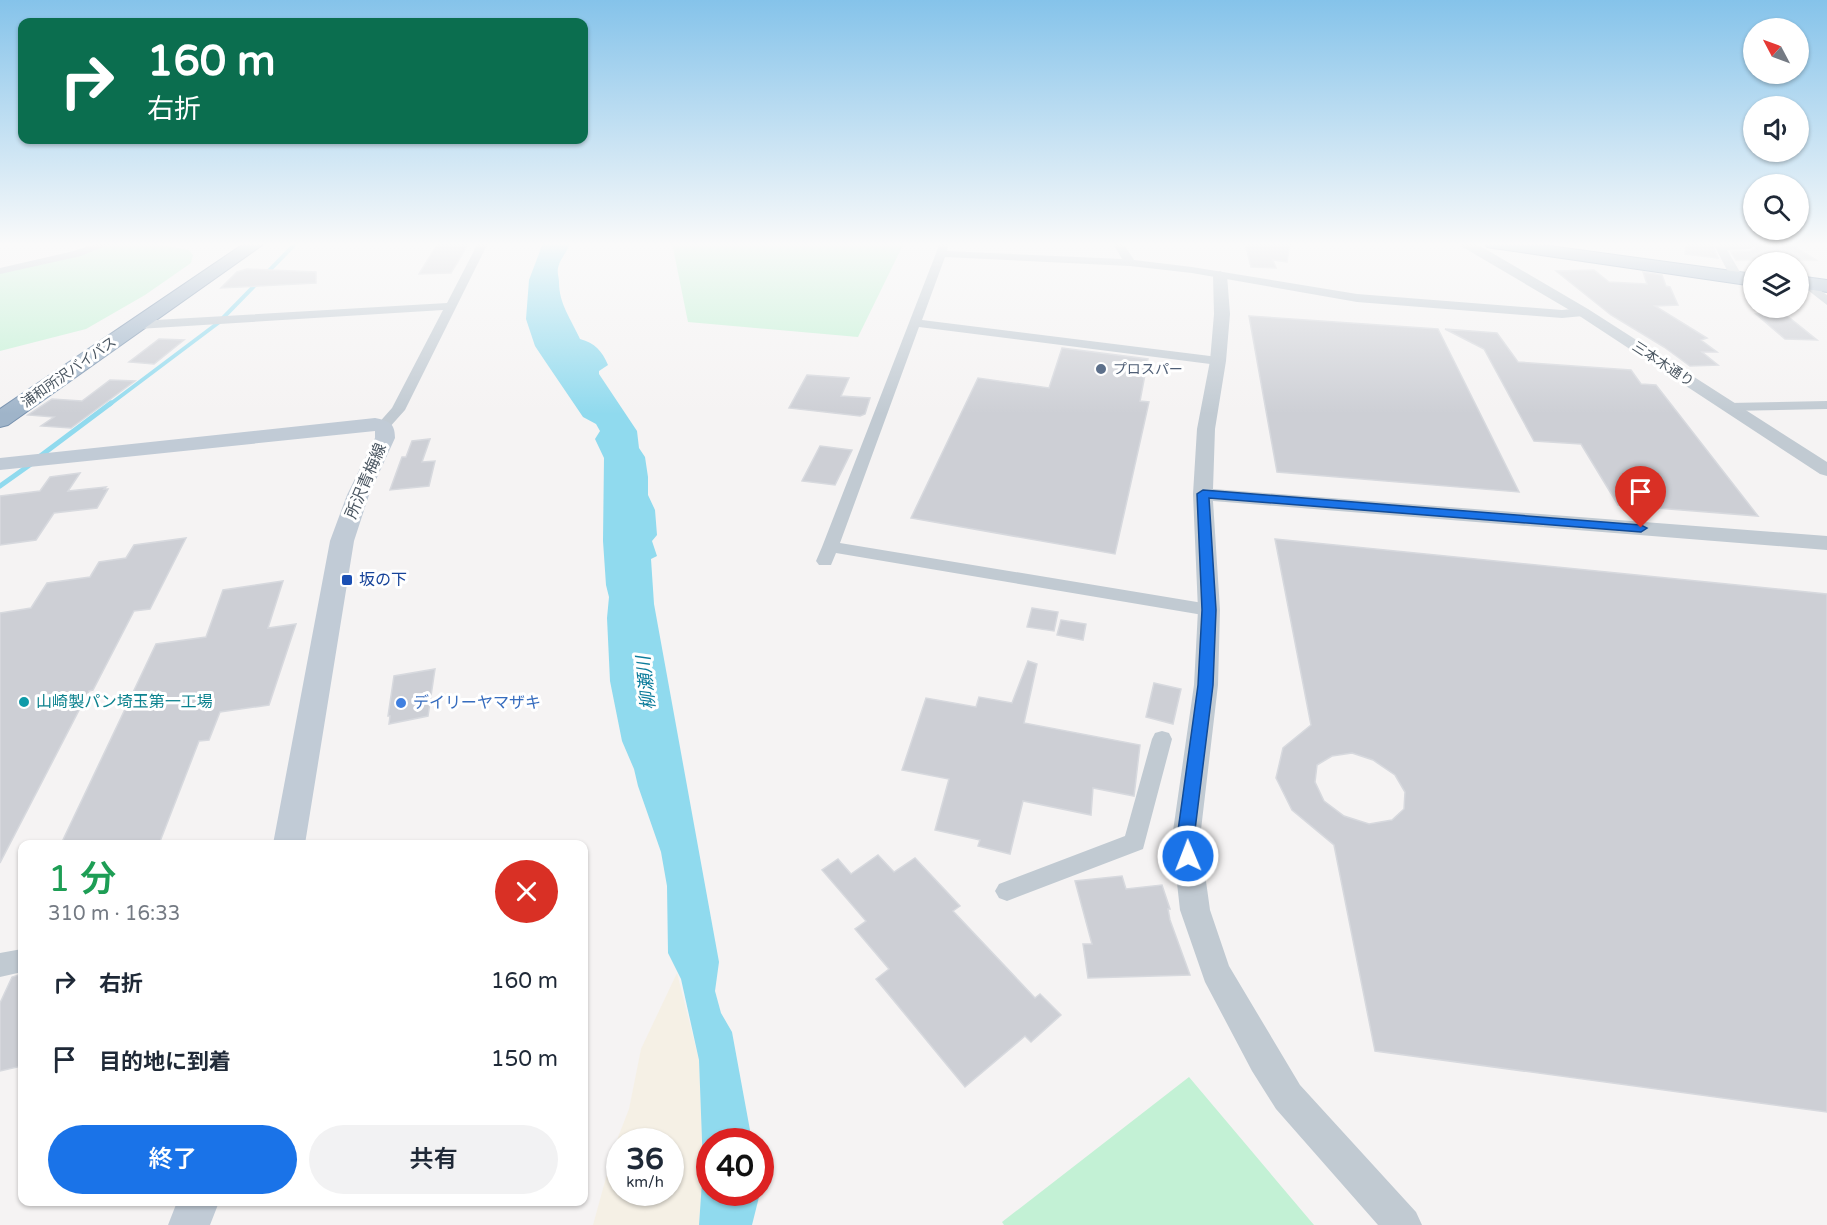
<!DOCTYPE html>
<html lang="ja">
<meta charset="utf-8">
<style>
body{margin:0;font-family:"Varela Round","Noto Sans JP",sans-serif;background:#f2f2f3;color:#1f2937;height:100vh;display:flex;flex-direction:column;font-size:22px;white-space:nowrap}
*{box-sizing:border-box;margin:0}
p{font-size:20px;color:#747a83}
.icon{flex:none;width:33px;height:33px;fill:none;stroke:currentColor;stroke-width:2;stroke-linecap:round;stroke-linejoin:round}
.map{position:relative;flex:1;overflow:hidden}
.side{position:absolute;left:18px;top:840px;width:570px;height:366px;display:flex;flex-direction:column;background:#fff;border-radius:12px;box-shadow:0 2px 4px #0004}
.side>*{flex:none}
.banner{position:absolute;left:18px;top:18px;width:570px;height:126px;border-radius:12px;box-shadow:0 2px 4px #0004;background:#0b6e4f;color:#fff;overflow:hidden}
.needle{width:39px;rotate:311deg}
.buttons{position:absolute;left:1743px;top:18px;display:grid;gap:12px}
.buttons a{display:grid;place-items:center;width:66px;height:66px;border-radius:50%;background:#fff;box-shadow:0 2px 4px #0004;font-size:30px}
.speed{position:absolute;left:606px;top:1128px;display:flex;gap:12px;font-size:30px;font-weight:700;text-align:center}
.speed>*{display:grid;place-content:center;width:78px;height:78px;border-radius:50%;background:#fff;box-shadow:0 2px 4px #0004;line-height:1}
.speed small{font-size:15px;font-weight:400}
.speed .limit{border:9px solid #d22;background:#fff;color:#111}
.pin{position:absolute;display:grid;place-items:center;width:51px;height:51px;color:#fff;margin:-62px -26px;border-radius:50% 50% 50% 0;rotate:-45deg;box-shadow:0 0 6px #0007}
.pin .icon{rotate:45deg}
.me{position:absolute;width:66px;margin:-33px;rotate:359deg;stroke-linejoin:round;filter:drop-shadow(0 0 4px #0008)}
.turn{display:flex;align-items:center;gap:21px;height:126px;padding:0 30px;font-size:27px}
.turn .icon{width:78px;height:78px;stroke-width:2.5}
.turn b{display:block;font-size:42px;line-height:51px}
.round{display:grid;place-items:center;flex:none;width:63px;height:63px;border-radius:32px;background:#f2f2f3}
.summary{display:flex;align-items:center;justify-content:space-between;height:102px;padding:0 30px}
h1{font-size:36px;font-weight:600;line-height:45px;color:#1e9e55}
.cta{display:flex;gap:12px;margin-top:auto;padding:12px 30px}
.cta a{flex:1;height:69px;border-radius:36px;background:#1a73e8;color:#fff;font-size:24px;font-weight:600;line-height:69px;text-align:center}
.cta a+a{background:#f2f2f3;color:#1f2937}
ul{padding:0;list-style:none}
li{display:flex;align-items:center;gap:18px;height:78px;padding:0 30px}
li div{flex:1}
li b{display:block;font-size:22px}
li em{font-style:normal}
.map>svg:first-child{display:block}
.green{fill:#c3f1d5}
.sand{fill:#f5f0e5;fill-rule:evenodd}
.water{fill:#90daee}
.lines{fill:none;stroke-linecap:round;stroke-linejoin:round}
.stream-far1{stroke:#90daee;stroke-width:4}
.stream{stroke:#90daee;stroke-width:5}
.building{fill:#cdcfd5;stroke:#d7d9de;stroke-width:1.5;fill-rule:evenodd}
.trunk-casing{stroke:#7690ad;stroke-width:2}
.minor{fill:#c1cad2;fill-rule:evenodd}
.tertiary{fill:#c1cad2;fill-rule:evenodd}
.secondary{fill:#c1cbd6;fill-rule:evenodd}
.trunk{fill:#9fb4c9;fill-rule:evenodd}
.route{fill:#1a73e8;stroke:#114b97;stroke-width:1.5}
.service-dot{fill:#5c6f8a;stroke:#fff;stroke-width:2}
.transit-dot{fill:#1a4fb4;stroke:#fff;stroke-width:2}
.culture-dot{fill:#0f9aa8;stroke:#fff;stroke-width:2}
.shop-dot{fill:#3f7fe0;stroke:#fff;stroke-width:2}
.labels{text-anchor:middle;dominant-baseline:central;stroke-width:6;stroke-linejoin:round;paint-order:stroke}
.far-street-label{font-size:14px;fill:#4a5661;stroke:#fff}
.far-service-label{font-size:14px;fill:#4e5e75;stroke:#fff;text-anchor:start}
.street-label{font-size:16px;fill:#4a5661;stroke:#fff}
.transit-label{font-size:16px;fill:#164399;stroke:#fff;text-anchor:start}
.culture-label{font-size:16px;fill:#0d838f;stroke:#fff;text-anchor:start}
.shop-label{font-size:16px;fill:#366cbe;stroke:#fff;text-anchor:start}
.water-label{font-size:18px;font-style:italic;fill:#0c7c9b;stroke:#fff}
</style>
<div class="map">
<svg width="1827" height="1225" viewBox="0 0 1827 1225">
<rect width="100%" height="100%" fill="#f5f3f3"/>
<!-- green -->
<path class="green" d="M 100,243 L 150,243 L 189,250 L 193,255 L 191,263 L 145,295 L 86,329 L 0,351 L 0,269 L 51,258 Z
M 672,243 L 904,243 L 858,337 L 688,322 Z
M 1189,1077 L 1314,1225 L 1004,1225 L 1002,1222 Z"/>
<!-- sand -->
<path class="sand" d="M 677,973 L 699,1060 L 703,1167 L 699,1225 L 593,1225 L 615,1145 L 629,1109 L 641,1049 ZM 620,1142 L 670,1142 L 670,1192 L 620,1192 Z"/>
<!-- water -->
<path class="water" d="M 543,243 L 570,243 C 567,253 560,258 558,268 C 557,274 559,277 559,282 C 559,304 571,319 580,339 C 595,343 602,351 608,365 L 599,371 L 599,374 L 637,431 L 639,448 L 645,457 L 648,477 L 648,495 L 655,510 L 657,535 L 652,541 L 657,556 L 651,559 L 654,604 L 719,962 L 715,991 L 721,1013 L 732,1032 L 752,1141 L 710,1142 L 710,1192 L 760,1193 L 752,1225 L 699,1225 L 703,1167 L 699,1060 L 681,979 L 668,953 L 667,886 L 661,852 L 638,786 L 634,769 L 622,741 L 610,681 L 607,618 L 609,597 L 606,585 L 603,541 L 604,458 L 595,439 L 600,431 L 596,424 L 583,417 L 545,361 L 535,346 L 526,319 L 529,280 Z"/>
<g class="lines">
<!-- stream-far1 -->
<path class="stream-far1" d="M 109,405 L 218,323 L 296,243"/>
<!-- stream -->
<path class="stream" d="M 39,457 L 111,403
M 0,486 L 31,464"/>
</g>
<!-- building -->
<path class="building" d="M 438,243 L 469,243 L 451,273 L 419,274 Z
M 1245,243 L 1290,243 L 1287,262 L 1273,260 L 1276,268 L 1251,267 Z
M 1686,243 L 1717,243 L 1713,246 L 1718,258 L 1685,254 Z
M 1755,243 L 1789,243 L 1816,260 L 1736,260 L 1731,252 L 1751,251 L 1757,246 Z
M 247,269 L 316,272 L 316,283 L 221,288 L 237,272 Z
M 1594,270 L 1609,282 L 1647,284 L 1643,272 L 1662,275 L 1666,286 L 1670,287 L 1678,305 L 1655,306 L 1707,338 L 1701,340 L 1717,352 L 1702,352 L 1718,365 L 1690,366 L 1664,347 L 1611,315 L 1556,271 Z
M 1756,314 L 1786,315 L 1817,340 L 1785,339 Z
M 1249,316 L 1438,329 L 1519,492 L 1277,472 Z
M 1445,329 L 1497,333 L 1518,362 L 1631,370 L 1641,384 L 1656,385 L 1758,516 L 1618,505 L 1581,444 L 1534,441 L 1484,349 Z
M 159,339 L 184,340 L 154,364 L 129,362 Z
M 1062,348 L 1148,359 L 1140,401 L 1149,402 L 1115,554 L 911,518 L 978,378 L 1049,388 Z
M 807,375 L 849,378 L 841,396 L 870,398 L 865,414 L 860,416 L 789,408 Z
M 110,380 L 135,381 L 71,428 L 41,426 L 54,417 L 28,415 L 52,399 L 82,401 Z
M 430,439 L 422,462 L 435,461 L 429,486 L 390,490 L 402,457 L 406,457 L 412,441 Z
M 820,446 L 852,450 L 835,485 L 802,481 Z
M 80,473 L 68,491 L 106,487 L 104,489 L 108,489 L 97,508 L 54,513 L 36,540 L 0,545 L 0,496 L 40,491 L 50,477 Z
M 186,538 L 150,609 L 134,611 L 93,690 L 89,691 L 0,863 L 0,613 L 31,608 L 47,583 L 90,577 L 99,562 L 126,558 L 134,545 Z
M 1275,539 L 1827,594 L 1827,1112 L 1375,1051 L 1334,845 L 1292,810 L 1276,778 L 1283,748 L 1311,725 ZM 1352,753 L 1373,760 L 1395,775 L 1405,792 L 1404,809 L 1392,820 L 1369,824 L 1344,816 L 1324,801 L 1315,782 L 1317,765 L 1332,756 Z
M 283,581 L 268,628 L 296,624 L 269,705 L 220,712 L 209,740 L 199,741 L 159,844 L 61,844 L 156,644 L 206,637 L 223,590 Z
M 1032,608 L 1058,612 L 1054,631 L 1027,627 Z
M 1061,620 L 1086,624 L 1083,640 L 1057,635 Z
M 1028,661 L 1037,664 L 1024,723 L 1140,745 L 1134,796 L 1093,788 L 1091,815 L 1023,801 L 1010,854 L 978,846 L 980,840 L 935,830 L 949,779 L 902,770 L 926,698 L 976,707 L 979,697 L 1012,703 Z
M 435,669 L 428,716 L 389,724 L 390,716 L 388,716 L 394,676 Z
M 1154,683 L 1181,689 L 1173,724 L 1146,717 Z
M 878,855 L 894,872 L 915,858 L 960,906 L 953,911 L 1035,998 L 1040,994 L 1061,1015 L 1031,1042 L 1025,1036 L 965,1087 L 876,979 L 889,969 L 855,929 L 866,921 L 822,870 L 838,859 L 851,874 Z
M 1122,876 L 1126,889 L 1162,885 L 1170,909 L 1168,909 L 1170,920 L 1190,975 L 1088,978 L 1083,944 L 1092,944 L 1075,881 Z
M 22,974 L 22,1066 L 0,1071 L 0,1003 L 12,977 Z"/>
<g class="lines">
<!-- trunk casing -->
<g class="trunk-casing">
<path id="trunk" d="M 245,243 L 265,243 L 8,425 L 0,427 L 0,409 Z
M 1484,243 L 1528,243 L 1754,274 L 1754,286 L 1493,248 L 1487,247 Z
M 1798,276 L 1827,280 L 1827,292 L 1798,288 Z"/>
</g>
<!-- minor -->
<path class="minor" d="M 98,243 L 112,243 L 81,256 L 0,274 L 0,268 L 74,251 Z
M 478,243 L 488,243 L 405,410 L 388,429 L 383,430 L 376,426 L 392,408 L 443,310 L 138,329 L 132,325 L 138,321 L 447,303 Z
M 940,243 L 948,243 L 947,251 L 1122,259 L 1113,243 L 1123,243 L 1134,260 L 1192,267 L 1357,294 L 1562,310 L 1583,308 L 1589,312 L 1583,316 L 1562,318 L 1357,302 L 1192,273 L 1130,266 L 945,257 L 922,320 L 1218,357 L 1225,361 L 1218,365 L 919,327 L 840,543 L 1209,604 L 1215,606 L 1218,610 L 1215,614 L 1209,616 L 836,553 L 831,565 L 819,565 L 816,561 L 822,547 Z
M 1738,243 L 1751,243 L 1755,246 L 1750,249 L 1727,250 L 1740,272 L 1734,275 L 1728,272 L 1715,247 L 1720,244 Z
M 1813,285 L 1827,295 L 1827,305 L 1809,291 L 1809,287 Z
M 1827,401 L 1827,409 L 1729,411 L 1722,407 L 1729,403 Z
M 1162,731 L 1169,733 L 1172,739 L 1143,849 L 1007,901 L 999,898 L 995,891 L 999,884 L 1125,836 L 1152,739 L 1155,733 Z
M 22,949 L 22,972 L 0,977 L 0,953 Z"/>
<!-- tertiary -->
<path class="tertiary" d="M 1460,243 L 1475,243 L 1588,309 L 1827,462 L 1827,476 L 1820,474 L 1578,315 L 1461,246 Z
M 1220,271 L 1227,275 L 1230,314 L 1226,361 L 1215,429 L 1213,489 L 1827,536 L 1827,550 L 1213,501 L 1220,610 L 1218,685 L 1200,838 L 1210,910 L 1229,966 L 1300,1085 L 1416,1212 L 1422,1225 L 1378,1225 L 1276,1109 L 1252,1071 L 1205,982 L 1180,910 L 1172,838 L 1194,685 L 1198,610 L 1193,494 L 1197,429 L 1210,361 L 1214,314 L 1213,275 Z"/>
<!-- secondary -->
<path class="secondary" d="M 375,418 C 389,421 395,423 395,438 L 369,495 L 354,541 L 305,844 L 273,844 L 330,541 L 347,495 L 375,438 L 375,431 L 0,470 L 0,458 Z
M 177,1202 L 219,1202 L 210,1225 L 168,1225 Z"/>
<!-- trunk -->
<use href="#trunk" class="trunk"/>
</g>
<!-- sky -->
<linearGradient id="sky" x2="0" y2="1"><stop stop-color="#85c3ea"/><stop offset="0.59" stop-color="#fafafa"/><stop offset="1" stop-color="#fafafa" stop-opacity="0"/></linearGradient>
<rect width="1827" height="414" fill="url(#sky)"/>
<!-- route -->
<path class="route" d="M 1203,490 L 1641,525 L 1647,528 L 1641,532 L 1209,498 L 1216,610 L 1213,685 L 1194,838 L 1197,856 L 1194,861 L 1188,863 L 1182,861 L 1177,838 L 1198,685 L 1202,610 L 1197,494 Z"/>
<!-- markers -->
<circle class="service-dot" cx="1101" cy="369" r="6"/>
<rect class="transit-dot" x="341" y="574" width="12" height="12" rx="3"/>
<circle class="culture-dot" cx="24" cy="702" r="6"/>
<circle class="shop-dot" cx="401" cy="703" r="6"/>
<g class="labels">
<!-- far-street labels -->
<g class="far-street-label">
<text transform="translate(1663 364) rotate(33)">三本木通り</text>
<text transform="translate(69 372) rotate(-35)">浦和所沢バイパス</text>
</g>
<!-- far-service labels -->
<g class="far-service-label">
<text x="1113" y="369">プロスパー</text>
</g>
<!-- street labels -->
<g class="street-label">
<text transform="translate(366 481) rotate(-67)">所沢青梅線</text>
</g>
<!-- transit labels -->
<g class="transit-label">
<text x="359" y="580">坂の下</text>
</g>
<!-- culture labels -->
<g class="culture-label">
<text x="36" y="702">山崎製パン埼玉第一工場</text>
</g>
<!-- shop labels -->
<g class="shop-label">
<text x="413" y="703">デイリーヤマザキ</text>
</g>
<!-- water labels -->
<g class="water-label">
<text transform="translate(646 683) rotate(-96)">柳瀬川</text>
</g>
</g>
</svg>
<div class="buttons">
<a><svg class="needle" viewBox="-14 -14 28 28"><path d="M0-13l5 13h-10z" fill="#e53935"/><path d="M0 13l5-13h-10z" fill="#747a83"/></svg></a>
<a><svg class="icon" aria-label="sound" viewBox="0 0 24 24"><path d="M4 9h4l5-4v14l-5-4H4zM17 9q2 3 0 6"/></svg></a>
<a><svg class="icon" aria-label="search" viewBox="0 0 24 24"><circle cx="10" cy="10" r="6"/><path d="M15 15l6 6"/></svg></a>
<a><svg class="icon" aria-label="layers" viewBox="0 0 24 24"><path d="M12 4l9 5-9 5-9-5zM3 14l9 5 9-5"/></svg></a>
</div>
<div class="speed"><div>36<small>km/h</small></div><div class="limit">40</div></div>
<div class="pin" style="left:1641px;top:528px;background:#d93025"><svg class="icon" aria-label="arrive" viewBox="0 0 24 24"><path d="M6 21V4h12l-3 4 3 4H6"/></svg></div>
<svg class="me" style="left:1188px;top:856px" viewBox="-20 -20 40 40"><circle r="17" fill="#1a73e8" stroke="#fff" stroke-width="3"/><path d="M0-11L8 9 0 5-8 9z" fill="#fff"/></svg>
<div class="banner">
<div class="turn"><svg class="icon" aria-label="right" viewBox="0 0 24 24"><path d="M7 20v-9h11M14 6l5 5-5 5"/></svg><div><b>160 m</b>右折</div></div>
</div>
<section class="side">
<div class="summary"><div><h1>1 分</h1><p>310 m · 16:33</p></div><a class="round" style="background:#d93025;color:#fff"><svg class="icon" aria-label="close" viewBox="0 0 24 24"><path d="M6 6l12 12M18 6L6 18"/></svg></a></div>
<ul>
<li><svg class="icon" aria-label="right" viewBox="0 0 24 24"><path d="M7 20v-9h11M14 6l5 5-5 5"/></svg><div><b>右折</b></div><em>160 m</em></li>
<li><svg class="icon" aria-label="arrive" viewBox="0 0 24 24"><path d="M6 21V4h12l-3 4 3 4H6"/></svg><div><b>目的地に到着</b></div><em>150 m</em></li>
</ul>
<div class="cta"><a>終了</a><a>共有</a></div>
</section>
</div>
